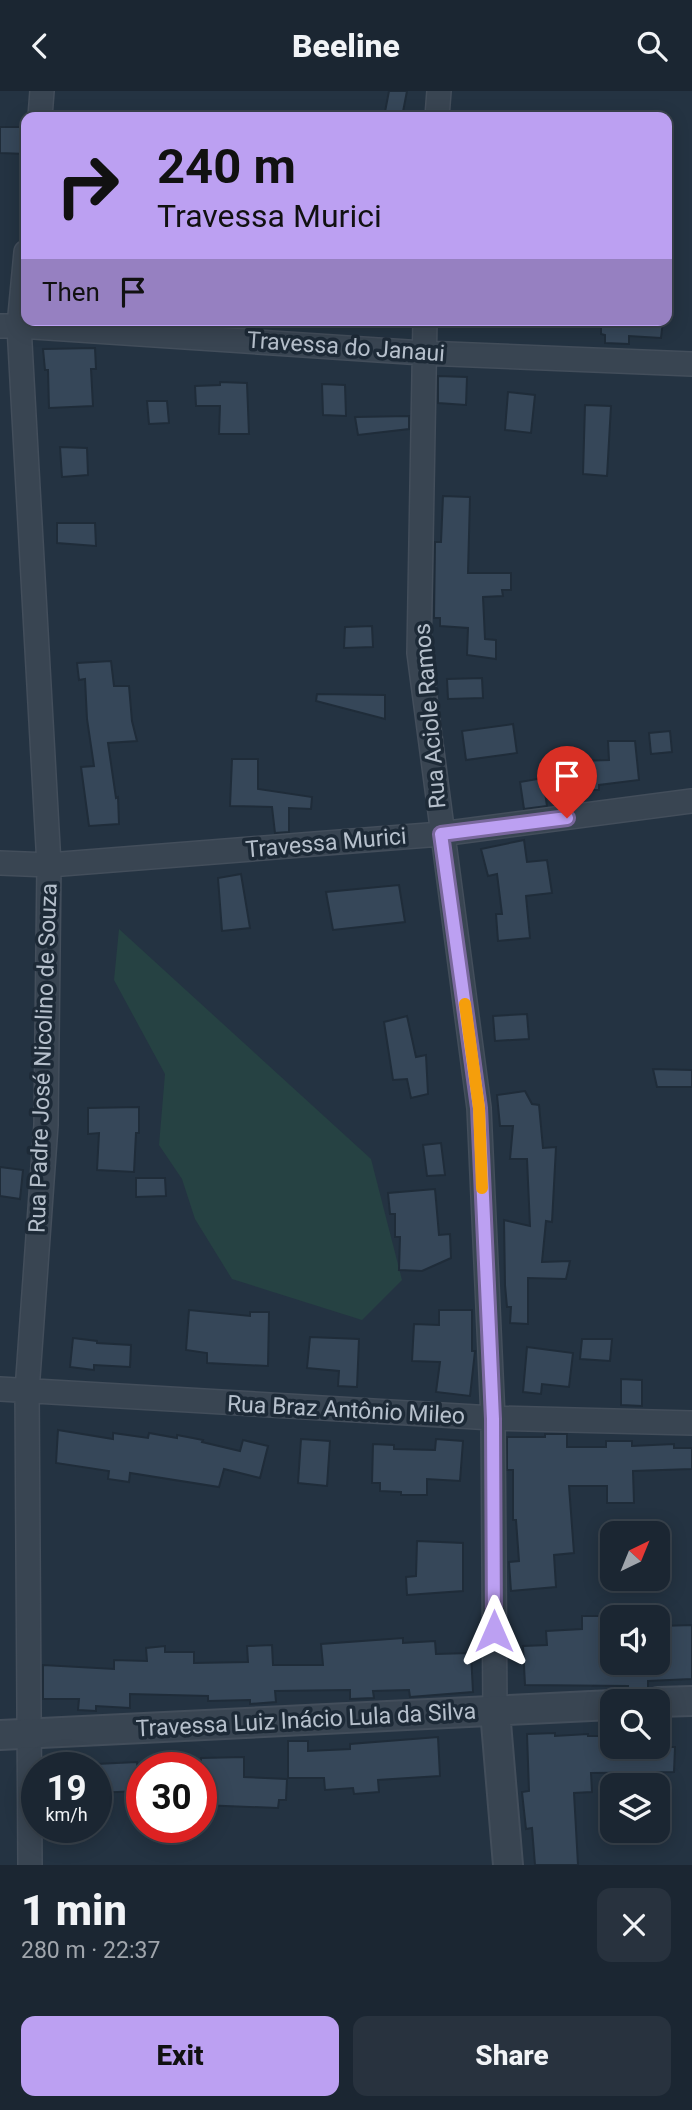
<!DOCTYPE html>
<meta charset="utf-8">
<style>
body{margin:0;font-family:Roboto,sans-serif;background:#28323e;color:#f1f3f6;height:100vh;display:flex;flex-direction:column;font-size:26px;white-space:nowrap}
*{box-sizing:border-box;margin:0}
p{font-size:23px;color:#a0a5ac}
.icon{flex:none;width:38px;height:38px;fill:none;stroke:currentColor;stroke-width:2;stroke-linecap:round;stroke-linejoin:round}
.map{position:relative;height:1774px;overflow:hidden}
.panel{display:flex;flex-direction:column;background:#1b2632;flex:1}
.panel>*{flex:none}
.hud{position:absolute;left:21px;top:21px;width:651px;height:214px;border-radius:14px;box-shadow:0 4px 18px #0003,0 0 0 2px #39434d;background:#bca0f2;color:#111;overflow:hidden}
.needle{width:46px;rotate:43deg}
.controls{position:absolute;left:600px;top:1430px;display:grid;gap:14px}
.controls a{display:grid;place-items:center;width:70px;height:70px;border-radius:14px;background:#1b2632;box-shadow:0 4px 18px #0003,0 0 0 2px #39434d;font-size:35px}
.speed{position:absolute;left:21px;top:1661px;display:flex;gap:14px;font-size:35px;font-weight:700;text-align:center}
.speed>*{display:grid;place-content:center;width:91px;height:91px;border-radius:50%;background:#1b2632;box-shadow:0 4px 18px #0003,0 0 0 2px #39434d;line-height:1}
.speed small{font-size:18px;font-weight:400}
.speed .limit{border:10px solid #d22;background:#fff;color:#111}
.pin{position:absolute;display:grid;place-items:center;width:60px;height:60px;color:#fff;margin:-72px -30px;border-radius:50% 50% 50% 0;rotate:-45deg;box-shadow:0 0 7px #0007}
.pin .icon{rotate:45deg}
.me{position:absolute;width:77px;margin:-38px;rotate:0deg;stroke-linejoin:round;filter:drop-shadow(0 0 5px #0008)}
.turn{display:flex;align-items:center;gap:24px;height:147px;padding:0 21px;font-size:32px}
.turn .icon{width:91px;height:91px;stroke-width:2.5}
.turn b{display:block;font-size:49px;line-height:60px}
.then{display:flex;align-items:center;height:66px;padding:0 21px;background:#0003;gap:14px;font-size:26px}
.round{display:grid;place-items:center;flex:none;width:74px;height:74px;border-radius:14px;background:#28323e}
.headline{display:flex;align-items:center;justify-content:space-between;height:119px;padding:0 21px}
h1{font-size:42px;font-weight:800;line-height:52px}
.cta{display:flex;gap:14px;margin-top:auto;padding:14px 21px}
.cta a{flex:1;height:80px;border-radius:14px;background:#bca0f2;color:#111;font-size:28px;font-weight:800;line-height:80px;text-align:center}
.cta a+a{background:#28323e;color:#f1f3f6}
header{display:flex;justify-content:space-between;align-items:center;height:91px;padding:0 21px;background:#1b2632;font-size:32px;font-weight:800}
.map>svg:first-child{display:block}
.green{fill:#264243}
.building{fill:#364759;stroke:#1f2c39;stroke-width:2}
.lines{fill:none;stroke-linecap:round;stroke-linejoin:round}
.minor-casing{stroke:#434e5b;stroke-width:26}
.tertiary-casing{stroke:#434e5b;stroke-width:32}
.minor{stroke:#394552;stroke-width:23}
.tertiary{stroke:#394552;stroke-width:28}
.route-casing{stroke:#7a689d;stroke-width:18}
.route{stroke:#bca0f2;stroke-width:12}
.slow{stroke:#f59e0b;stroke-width:12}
.labels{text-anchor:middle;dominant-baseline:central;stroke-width:7;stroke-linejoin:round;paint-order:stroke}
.street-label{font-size:23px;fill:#b6c0cc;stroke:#1d2a37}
</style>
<header><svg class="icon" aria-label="back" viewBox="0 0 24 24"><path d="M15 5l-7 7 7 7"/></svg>Beeline<svg class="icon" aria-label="search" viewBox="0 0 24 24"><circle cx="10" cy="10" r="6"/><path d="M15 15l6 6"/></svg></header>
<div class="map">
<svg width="692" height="1774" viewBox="0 0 692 1774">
<rect width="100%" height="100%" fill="#243342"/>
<!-- green -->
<path class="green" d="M 119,838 L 371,1068 L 402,1189 L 362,1229 L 232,1188 L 195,1128 L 182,1088 L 159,1054 L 165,983 L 114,889 Z"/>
<!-- building -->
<path class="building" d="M 389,0 L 407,0 L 402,26 L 384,26 Z
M 0,36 L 26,36 L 26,63 L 0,62 Z
M 601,229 L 663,229 L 661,247 L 629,245 L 629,253 L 605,252 L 605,244 L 601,243 Z
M 95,257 L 96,278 L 91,278 L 93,315 L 49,317 L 48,279 L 45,279 L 43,258 Z
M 438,285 L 467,286 L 466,314 L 438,312 Z
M 220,291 L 247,292 L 249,343 L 219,343 L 220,315 L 196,315 L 195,295 L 220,294 Z
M 322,293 L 345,294 L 346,325 L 323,324 Z
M 508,301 L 535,304 L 531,342 L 505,339 Z
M 147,310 L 167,310 L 169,332 L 149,333 Z
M 585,314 L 611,315 L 607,385 L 583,383 Z
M 409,325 L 409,338 L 358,344 L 355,326 Z
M 60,356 L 87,357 L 88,384 L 62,386 Z
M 443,405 L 470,406 L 468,482 L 511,482 L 511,499 L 502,499 L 503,505 L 483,506 L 485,548 L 496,549 L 496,568 L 467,564 L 468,537 L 440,535 L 440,527 L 434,527 L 435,451 L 441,451 Z
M 57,432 L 95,432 L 96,455 L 57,452 Z
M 372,535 L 373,556 L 344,557 L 345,536 Z
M 111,570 L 114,595 L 129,595 L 132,630 L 137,650 L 108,652 L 116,707 L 118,706 L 119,733 L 89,735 L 81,676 L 94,675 L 87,628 L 85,588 L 79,589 L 77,572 Z
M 482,587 L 483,607 L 448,608 L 447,588 Z
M 317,603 L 385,604 L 385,628 L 316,610 Z
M 513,633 L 517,662 L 466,669 L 462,640 Z
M 670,640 L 672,661 L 651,663 L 649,642 Z
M 608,650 L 635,650 L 639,689 L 599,694 L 599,699 L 576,699 L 575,670 L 609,669 Z
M 232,668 L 258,668 L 258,698 L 312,706 L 311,718 L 289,717 L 289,741 L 275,742 L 272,716 L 230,715 Z
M 543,687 L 547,715 L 524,718 L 520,691 Z
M 524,749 L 527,771 L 547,769 L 552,802 L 526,805 L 530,847 L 498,850 L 496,823 L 502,823 L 497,783 L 488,785 L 481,758 Z
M 241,783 L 250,837 L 222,840 L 218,787 Z
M 399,794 L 405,831 L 333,839 L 326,801 Z
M 527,923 L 529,948 L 495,950 L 493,925 Z
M 407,925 L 416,966 L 426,964 L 428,1003 L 411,1007 L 407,988 L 393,989 L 384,931 Z
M 653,978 L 692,979 L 692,996 L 657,996 Z
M 525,1000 L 532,1013 L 539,1014 L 543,1057 L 556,1056 L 552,1131 L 546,1130 L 542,1171 L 570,1170 L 566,1188 L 528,1187 L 528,1233 L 510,1232 L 511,1216 L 507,1216 L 505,1194 L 504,1129 L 530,1135 L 527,1068 L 510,1068 L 513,1035 L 500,1035 L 497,1004 Z
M 139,1016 L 139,1042 L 136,1042 L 134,1081 L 97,1079 L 99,1042 L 88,1043 L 88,1017 Z
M 441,1052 L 445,1084 L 427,1085 L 423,1054 Z
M 0,1076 L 23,1079 L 20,1108 L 0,1105 Z
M 136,1087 L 165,1087 L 166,1105 L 136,1106 Z
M 435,1098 L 439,1144 L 450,1143 L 451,1167 L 422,1180 L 399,1179 L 400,1146 L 395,1146 L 395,1123 L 390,1123 L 388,1102 Z
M 189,1219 L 250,1225 L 250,1221 L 269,1221 L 268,1275 L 207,1272 L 207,1262 L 186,1259 Z
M 439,1219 L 472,1219 L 472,1260 L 475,1260 L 470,1305 L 436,1301 L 440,1271 L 412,1270 L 414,1233 L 439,1234 Z
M 310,1246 L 359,1248 L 357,1296 L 338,1295 L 339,1280 L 307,1277 Z
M 73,1247 L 97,1250 L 97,1252 L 131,1254 L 130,1276 L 94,1274 L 94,1279 L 70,1276 Z
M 582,1248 L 612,1248 L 610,1270 L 580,1268 Z
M 527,1256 L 573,1262 L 569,1296 L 542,1293 L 541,1303 L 523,1301 Z
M 621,1288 L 642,1289 L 642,1315 L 621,1314 Z
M 58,1339 L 113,1348 L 113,1342 L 148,1347 L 149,1342 L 177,1347 L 177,1344 L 203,1349 L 202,1351 L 240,1360 L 243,1349 L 268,1355 L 260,1387 L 224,1378 L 219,1396 L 130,1382 L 129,1391 L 108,1388 L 109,1380 L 56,1372 Z
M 545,1343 L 567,1343 L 567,1356 L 606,1356 L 606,1350 L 632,1350 L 632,1355 L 674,1353 L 674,1357 L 692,1357 L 692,1378 L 633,1380 L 634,1412 L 607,1412 L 607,1395 L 569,1395 L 574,1462 L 554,1464 L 556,1496 L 511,1500 L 509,1471 L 519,1470 L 516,1429 L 513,1429 L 513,1379 L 507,1379 L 507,1346 L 545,1346 Z
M 301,1348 L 330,1350 L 327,1395 L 298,1392 Z
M 436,1348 L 463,1350 L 460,1390 L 427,1388 L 427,1404 L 401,1404 L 401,1401 L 380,1400 L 380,1392 L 372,1392 L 373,1353 L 394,1354 L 394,1358 L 435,1359 Z
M 417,1450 L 463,1452 L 463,1500 L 407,1504 L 406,1486 L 416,1485 Z
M 582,1525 L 611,1525 L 612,1572 L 658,1572 L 660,1535 L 692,1534 L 692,1588 L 648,1590 L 648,1597 L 628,1598 L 628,1595 L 525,1594 L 523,1555 L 547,1554 L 546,1540 L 582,1538 Z
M 403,1547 L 403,1552 L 435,1550 L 436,1563 L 471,1562 L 473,1601 L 410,1606 L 409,1599 L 373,1600 L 374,1607 L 350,1608 L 350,1599 L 275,1600 L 276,1611 L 250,1613 L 250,1609 L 208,1610 L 208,1605 L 130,1603 L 130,1617 L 96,1615 L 96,1620 L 78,1619 L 79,1608 L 43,1608 L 43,1574 L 114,1578 L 114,1569 L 147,1570 L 146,1557 L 165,1555 L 165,1561 L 194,1561 L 194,1572 L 248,1571 L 247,1555 L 272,1554 L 273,1574 L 323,1574 L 321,1553 Z
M 555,1642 L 555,1645 L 588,1643 L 588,1645 L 612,1645 L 612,1656 L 675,1656 L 674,1681 L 591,1682 L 592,1701 L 574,1702 L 578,1774 L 535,1774 L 532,1737 L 526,1738 L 522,1701 L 529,1700 L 527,1643 Z
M 438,1646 L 440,1685 L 378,1689 L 379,1701 L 354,1703 L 353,1697 L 325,1699 L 324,1687 L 288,1687 L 288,1650 L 308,1650 L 308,1660 L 350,1658 L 350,1653 Z
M 244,1666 L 244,1686 L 287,1688 L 286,1709 L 279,1709 L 278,1717 L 201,1714 L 201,1667 Z
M 137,1671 L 139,1700 L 96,1702 L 96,1673 Z"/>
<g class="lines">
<!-- minor casing -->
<g class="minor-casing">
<path id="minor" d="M 40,26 L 42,0
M 437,26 L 439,0
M 26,161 L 19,235 L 49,774 L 46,1034 L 27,1300 L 30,1774
M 425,229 L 419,562 L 479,1017 L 493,1327 L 495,1620
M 0,235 L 19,235 L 423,262 L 692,273
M 0,772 L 49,774 L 441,743 L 692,710
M 0,1298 L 493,1327 L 692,1332"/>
</g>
<!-- tertiary casing -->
<g class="tertiary-casing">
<path id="tertiary" d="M 658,1611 L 692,1610
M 495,1620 L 508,1774
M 0,1644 L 612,1614"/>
</g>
<!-- minor -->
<use href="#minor" class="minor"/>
<!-- tertiary -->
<use href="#tertiary" class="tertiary"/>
</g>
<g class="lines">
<!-- route casing -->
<g class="route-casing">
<path id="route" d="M 494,1540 L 493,1328 L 479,1017 L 441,743 L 567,727"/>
</g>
<!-- route -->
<use href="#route" class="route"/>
<!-- slow -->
<path class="slow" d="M 465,913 L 479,1017 L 482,1097"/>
</g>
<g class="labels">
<!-- street labels -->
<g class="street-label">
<text transform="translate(346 256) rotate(4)">Travessa do Janaui</text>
<text transform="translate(430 625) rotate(-95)">Rua Aciole Ramos</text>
<text transform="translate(326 752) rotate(-5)">Travessa Murici</text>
<text transform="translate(43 967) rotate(-88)">Rua Padre José Nicolino de Souza</text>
<text transform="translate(346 1319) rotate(3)">Rua Braz Antônio Mileo</text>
<text transform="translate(306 1629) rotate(-3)">Travessa Luiz Inácio Lula da Silva</text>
</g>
</g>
</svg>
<div class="controls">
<a><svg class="needle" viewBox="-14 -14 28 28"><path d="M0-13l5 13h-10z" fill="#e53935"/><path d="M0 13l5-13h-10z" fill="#a0a5ac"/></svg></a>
<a><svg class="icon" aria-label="sound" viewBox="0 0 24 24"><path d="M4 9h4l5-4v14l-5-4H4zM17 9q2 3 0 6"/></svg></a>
<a><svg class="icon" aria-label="search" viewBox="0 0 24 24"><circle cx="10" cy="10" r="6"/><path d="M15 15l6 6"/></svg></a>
<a><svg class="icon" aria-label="layers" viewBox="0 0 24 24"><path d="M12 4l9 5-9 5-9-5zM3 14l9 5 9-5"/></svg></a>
</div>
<div class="speed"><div>19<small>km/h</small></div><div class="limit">30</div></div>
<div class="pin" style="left:567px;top:727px;background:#d93025"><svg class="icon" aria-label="arrive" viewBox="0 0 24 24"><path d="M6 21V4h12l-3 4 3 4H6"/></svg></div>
<svg class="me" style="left:494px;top:1540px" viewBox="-20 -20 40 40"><path d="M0-17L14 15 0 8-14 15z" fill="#bca0f2" stroke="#fff" stroke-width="4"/></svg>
<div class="hud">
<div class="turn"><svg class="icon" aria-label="right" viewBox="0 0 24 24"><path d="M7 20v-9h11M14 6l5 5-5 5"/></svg><div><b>240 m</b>Travessa Murici</div></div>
<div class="then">Then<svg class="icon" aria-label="arrive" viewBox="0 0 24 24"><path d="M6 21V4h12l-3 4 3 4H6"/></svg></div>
</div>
</div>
<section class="panel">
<div class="headline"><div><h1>1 min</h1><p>280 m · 22:37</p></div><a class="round"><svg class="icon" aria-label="close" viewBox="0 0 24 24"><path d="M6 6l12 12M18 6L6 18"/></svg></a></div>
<div class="cta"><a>Exit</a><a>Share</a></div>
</section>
